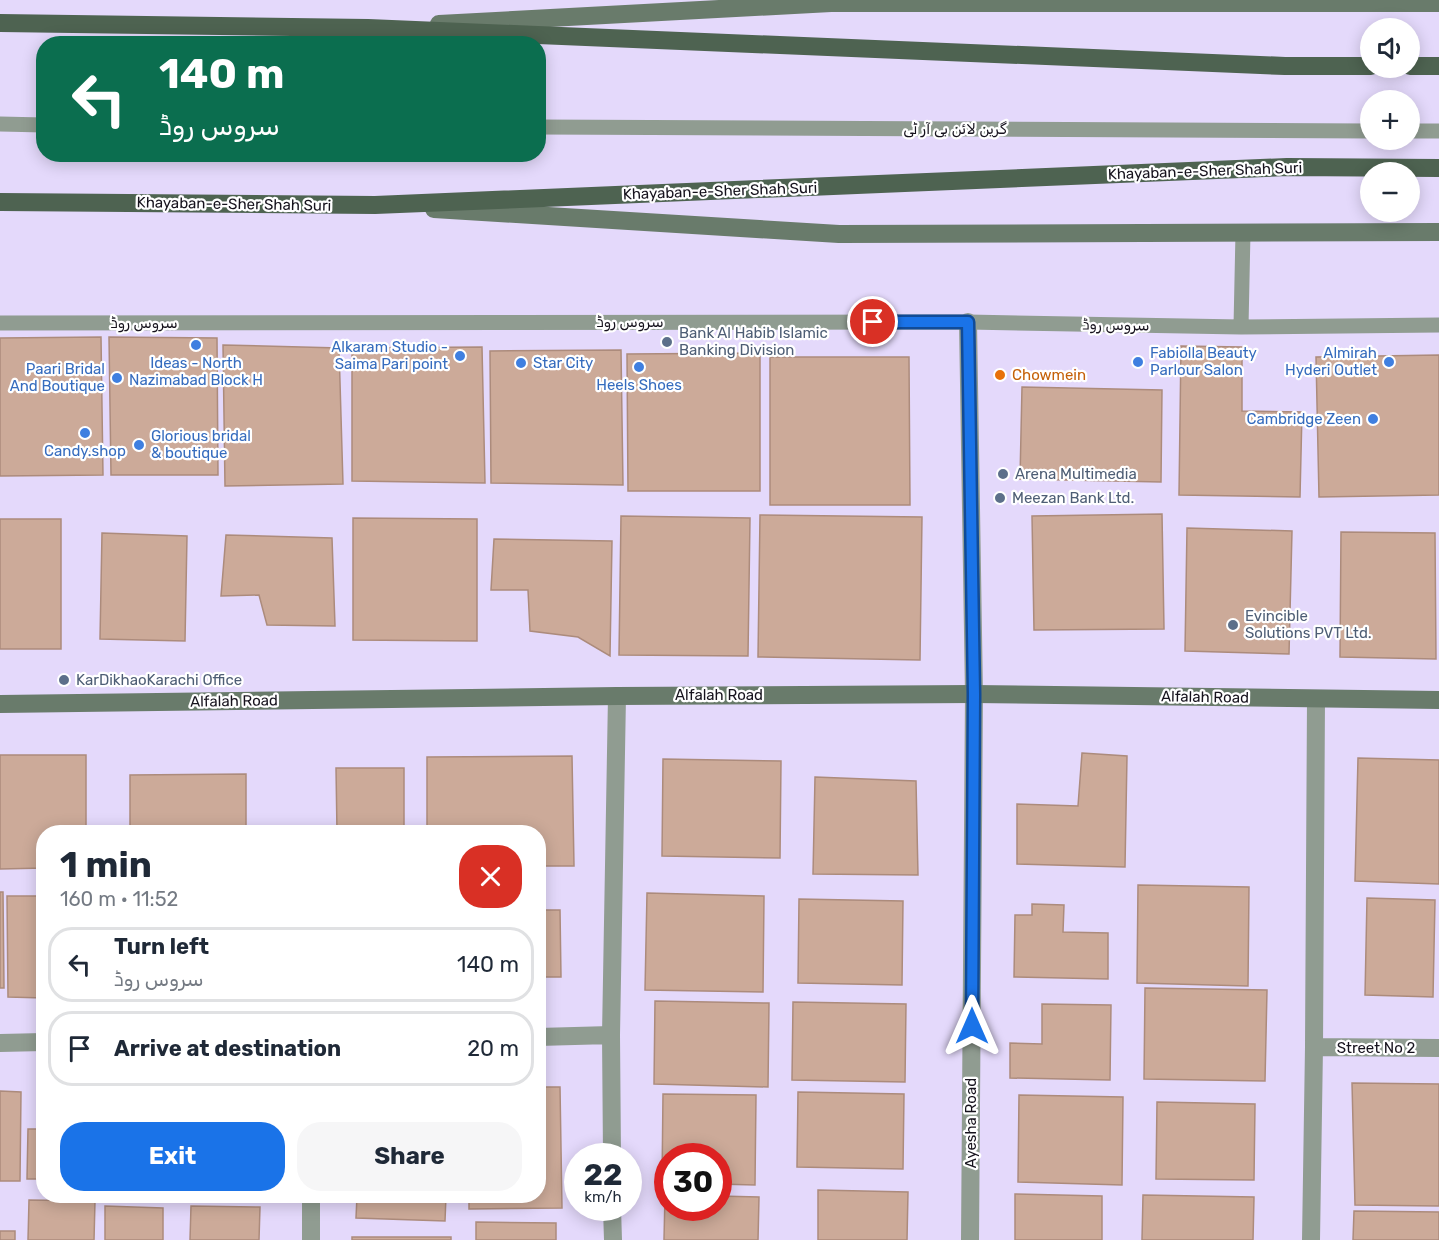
<!DOCTYPE html>
<meta charset="utf-8">
<style>
body{margin:0;font-family:Rubik,Cairo,sans-serif;background:#f6f6f7;color:#1f2937;height:100vh;display:flex;flex-direction:column;font-size:22px;white-space:nowrap}
*{box-sizing:border-box;margin:0}
p{font-size:20px;color:#747a83}
.icon{flex:none;width:33px;height:33px;fill:none;stroke:currentColor;stroke-width:2;stroke-linecap:round;stroke-linejoin:round}
.map{position:relative;flex:1;overflow:hidden}
.details{position:absolute;left:36px;top:825px;width:510px;height:378px;display:flex;flex-direction:column;background:#fff;border-radius:24px;box-shadow:0 3px 15px #0003}
.details>*{flex:none}
.top-card{position:absolute;left:36px;top:36px;width:510px;height:126px;border-radius:24px;box-shadow:0 3px 15px #0003;background:#0b6e4f;color:#fff;overflow:hidden}
.tools{position:absolute;left:1360px;top:18px;display:grid;gap:12px}
.tools a{display:grid;place-items:center;width:60px;height:60px;border-radius:50%;background:#fff;box-shadow:0 3px 15px #0003;font-size:30px}
.speed{position:absolute;left:564px;top:1143px;display:flex;gap:12px;font-size:30px;font-weight:700;text-align:center}
.speed>*{display:grid;place-content:center;width:78px;height:78px;border-radius:50%;background:#fff;box-shadow:0 3px 15px #0003;line-height:1}
.speed small{font-size:15px;font-weight:400}
.speed .limit{border:9px solid #d22;background:#fff;color:#111}
.pin{position:absolute;display:grid;place-items:center;width:51px;height:51px;color:#fff;margin:-26px;border:3px solid #fff;border-radius:50%;box-shadow:0 2px 6px #0007}
.me{position:absolute;width:66px;margin:-33px;rotate:0deg;stroke-linejoin:round;filter:drop-shadow(0 0 4px #0008)}
.turn{display:flex;align-items:center;gap:21px;height:126px;padding:0 24px;font-size:27px}
.turn .icon{width:78px;height:78px;stroke-width:2.5}
.turn b{display:block;font-size:42px;line-height:51px}
.round{display:grid;place-items:center;flex:none;width:63px;height:63px;border-radius:24px;background:#f6f6f7}
.head{display:flex;align-items:center;justify-content:space-between;height:102px;padding:0 24px}
h1{font-size:36px;font-weight:700;line-height:45px}
.button{display:flex;gap:12px;margin-top:auto;padding:12px 24px}
.button a{flex:1;height:69px;border-radius:24px;background:#1a73e8;color:#fff;font-size:24px;font-weight:700;line-height:69px;text-align:center}
.button a+a{background:#f6f6f7;color:#1f2937}
ul{padding:0;list-style:none}
li{display:flex;align-items:center;gap:18px;height:75px;margin:0 12px 9px;padding:0 12px;border:3px solid #e0e1e3;border-radius:24px}
li div{flex:1}
li b{display:block;font-size:22px}
li em{font-style:normal}
.map>svg:first-child{display:block}
.building{fill:#ca9;stroke:#ac8b7c;stroke-width:1.5}
.lines{fill:none;stroke-linecap:round;stroke-linejoin:round}
.lane{stroke:#909c91;stroke-width:15}
.street{stroke:#909c91;stroke-width:18}
.secondary{stroke:#697b6b;stroke-width:18}
.primary{stroke:#4e6351;stroke-width:18}
.route-casing{stroke:#114b97;stroke-width:15}
.route{stroke:#1a73e8;stroke-width:10}
.service-dot{fill:#5c6f8a;stroke:#fff;stroke-width:2}
.shop-dot{fill:#3f7fe0;stroke:#fff;stroke-width:2}
.food-dot{fill:#e8710a;stroke:#fff;stroke-width:2}
.labels{text-anchor:middle;dominant-baseline:central;stroke-width:4.5;stroke-linejoin:round;paint-order:stroke}
.street-label{font-size:15px;fill:#16121d;stroke:#fff}
.service-label{font-size:15px;fill:#4e5e75;stroke:#fff;text-anchor:start}
.shop-label{font-size:15px;fill:#366cbe;stroke:#fff;text-anchor:end}
.food-label{font-size:15px;fill:#c56008;stroke:#fff;text-anchor:start}
</style>
<div class="map">
<svg width="1439" height="1240" viewBox="0 0 1439 1240">
<rect width="100%" height="100%" fill="#e4d9fb"/>
<!-- building -->
<path class="building" d="M 101,337 L 103,475 L 0,476 L 0,338 Z
M 109,337 L 217,338 L 218,475 L 111,475 Z
M 223,345 L 339,348 L 343,484 L 225,486 Z
M 1181,346 L 1242,347 L 1242,411 L 1302,412 L 1300,497 L 1179,495 Z
M 482,347 L 485,483 L 352,481 L 352,348 Z
M 621,350 L 623,485 L 491,483 L 490,351 Z
M 760,353 L 760,491 L 628,491 L 627,354 Z
M 1439,355 L 1439,495 L 1319,497 L 1316,357 Z
M 770,357 L 909,357 L 910,505 L 770,505 Z
M 1022,387 L 1162,390 L 1161,482 L 1020,479 Z
M 1162,514 L 1164,629 L 1034,630 L 1032,516 Z
M 760,515 L 922,517 L 920,660 L 758,657 Z
M 621,516 L 750,518 L 748,656 L 619,655 Z
M 353,518 L 477,519 L 477,641 L 353,640 Z
M 0,519 L 61,519 L 61,649 L 0,649 Z
M 1187,528 L 1292,531 L 1289,654 L 1185,651 Z
M 1341,532 L 1435,533 L 1436,659 L 1340,657 Z
M 102,533 L 187,536 L 185,641 L 100,639 Z
M 226,535 L 332,538 L 335,626 L 267,625 L 259,595 L 221,596 Z
M 494,539 L 612,541 L 610,656 L 578,637 L 530,631 L 528,590 L 491,590 Z
M 1082,753 L 1127,756 L 1125,867 L 1017,864 L 1017,804 L 1078,806 Z
M 0,755 L 86,755 L 86,832 L 44,832 L 44,868 L 0,869 Z
M 572,756 L 574,866 L 538,866 L 538,832 L 427,832 L 427,757 Z
M 1358,758 L 1439,760 L 1439,884 L 1355,881 Z
M 663,759 L 781,761 L 780,858 L 662,856 Z
M 336,768 L 404,768 L 404,832 L 337,832 Z
M 246,774 L 246,832 L 130,832 L 130,775 Z
M 815,777 L 916,781 L 918,875 L 813,874 Z
M 1138,885 L 1249,887 L 1248,986 L 1137,983 Z
M 0,892 L 3,892 L 4,988 L 0,988 Z
M 647,893 L 764,896 L 763,992 L 645,990 Z
M 7,896 L 44,896 L 44,998 L 8,997 Z
M 1367,898 L 1435,900 L 1433,997 L 1365,995 Z
M 799,899 L 903,901 L 902,985 L 798,983 Z
M 1032,904 L 1064,905 L 1063,932 L 1108,933 L 1108,979 L 1014,977 L 1015,915 L 1032,915 Z
M 538,910 L 560,910 L 561,977 L 538,977 Z
M 1145,988 L 1267,990 L 1265,1081 L 1144,1079 Z
M 655,1001 L 769,1003 L 768,1087 L 654,1084 Z
M 793,1002 L 906,1004 L 905,1082 L 792,1080 Z
M 1042,1004 L 1111,1005 L 1110,1080 L 1010,1078 L 1010,1043 L 1042,1044 Z
M 1352,1083 L 1439,1084 L 1439,1206 L 1355,1205 Z
M 538,1087 L 560,1087 L 562,1208 L 469,1209 L 469,1196 L 538,1196 Z
M 0,1091 L 21,1092 L 20,1181 L 0,1181 Z
M 798,1092 L 904,1094 L 903,1169 L 797,1167 Z
M 663,1094 L 756,1095 L 755,1185 L 718,1184 L 718,1156 L 668,1156 L 668,1183 L 662,1183 Z
M 1019,1095 L 1123,1097 L 1122,1185 L 1018,1182 Z
M 1157,1102 L 1255,1104 L 1254,1180 L 1156,1179 Z
M 28,1129 L 44,1129 L 44,1179 L 27,1179 Z
M 818,1190 L 908,1192 L 907,1240 L 818,1240 Z
M 1015,1194 L 1102,1196 L 1102,1240 L 1015,1240 Z
M 665,1195 L 668,1195 L 668,1208 L 718,1208 L 718,1196 L 759,1197 L 758,1240 L 664,1240 Z
M 1143,1195 L 1254,1197 L 1253,1240 L 1142,1240 Z
M 357,1196 L 446,1196 L 445,1221 L 356,1218 Z
M 29,1200 L 95,1201 L 94,1240 L 28,1240 Z
M 105,1206 L 163,1208 L 163,1240 L 105,1240 Z
M 191,1206 L 260,1207 L 259,1240 L 190,1240 Z
M 1354,1211 L 1439,1212 L 1439,1240 L 1353,1240 Z
M 476,1222 L 556,1223 L 556,1240 L 476,1240 Z
M 0,1231 L 15,1231 L 15,1240 L 0,1240 Z
M 352,1237 L 451,1237 L 451,1240 L 352,1240 Z"/>
<g class="lines">
<!-- lane -->
<path class="lane" d="M 0,124 L 44,125
M 538,127 L 1371,131
M 1410,131 L 1439,131
M 0,323 L 968,322 L 1241,327 L 1439,325
M 1241,327 L 1243,232"/>
<!-- street -->
<path class="street" d="M 968,322 L 974,694 L 970,1240
M 538,1037 L 611,1035
M 0,1043 L 44,1042
M 1314,1047 L 1439,1048
M 612,1156 L 611,1035 L 617,696
M 311,1196 L 311,1240
M 612,1208 L 613,1240
M 1311,1240 L 1314,1047 L 1316,699"/>
<!-- secondary -->
<path class="secondary" d="M 439,24 L 831,3 L 1439,3
M 434,209 L 839,234 L 1439,232
M 0,704 L 617,696 L 974,694 L 1439,700"/>
<!-- primary -->
<path class="primary" d="M 0,23 L 368,28 L 1285,66 L 1371,66
M 1410,66 L 1439,66
M 0,202 L 375,205 L 1287,167 L 1439,168"/>
</g>
<g class="lines">
<!-- route casing -->
<g class="route-casing">
<path id="route" d="M 873,322 L 968,322 L 974,694 L 972,1026"/>
</g>
<!-- route -->
<use href="#route" class="route"/>
</g>
<!-- markers -->
<g class="service-dot">
<circle cx="667" cy="342" r="6"/>
<circle cx="1003" cy="474" r="6"/>
<circle cx="1000" cy="498" r="6"/>
<circle cx="1233" cy="625" r="6"/>
<circle cx="64" cy="680" r="6"/>
</g>
<g class="shop-dot">
<circle cx="196" cy="345" r="6"/>
<circle cx="460" cy="356" r="6"/>
<circle cx="1138" cy="362" r="6"/>
<circle cx="1389" cy="362" r="6"/>
<circle cx="521" cy="363" r="6"/>
<circle cx="639" cy="367" r="6"/>
<circle cx="117" cy="378" r="6"/>
<circle cx="1373" cy="419" r="6"/>
<circle cx="85" cy="433" r="6"/>
<circle cx="139" cy="445" r="6"/>
</g>
<circle class="food-dot" cx="1000" cy="375" r="6"/>
<g class="labels">
<!-- street labels -->
<g class="street-label">
<text x="955" y="129">گرین لائن بی آر ٹی</text>
<text transform="translate(1205 171) rotate(-2)">Khayaban-e-Sher Shah Suri</text>
<text transform="translate(720 191) rotate(-2)">Khayaban-e-Sher Shah Suri</text>
<text transform="translate(234 204) rotate(1)">Khayaban-e-Sher Shah Suri</text>
<text x="630" y="322">سروس روڈ</text>
<text x="144" y="323">سروس روڈ</text>
<text transform="translate(1116 325) rotate(1)">سروس روڈ</text>
<text x="719" y="695">Alfalah Road</text>
<text transform="translate(1205 697) rotate(1)">Alfalah Road</text>
<text transform="translate(234 701) rotate(-1)">Alfalah Road</text>
<text x="1376" y="1048">Street No 2</text>
<text transform="translate(971 1123) rotate(-90)">Ayesha Road</text>
</g>
<!-- service labels -->
<g class="service-label">
<text x="679" y="333">Bank Al Habib Islamic<tspan x="679" dy="17">Banking Division</tspan></text>
<text x="1015" y="474">Arena Multimedia</text>
<text x="1012" y="498">Meezan Bank Ltd.</text>
<text x="1245" y="616">Evincible<tspan x="1245" dy="17">Solutions PVT Ltd.</tspan></text>
<text x="76" y="680">KarDikhaoKarachi Office</text>
</g>
<!-- shop labels -->
<g class="shop-label">
<text x="448" y="347">Alkaram Studio -<tspan x="448" dy="17">Saima Pari point</tspan></text>
<text x="1150" y="353" text-anchor="start">Fabiolla Beauty<tspan x="1150" dy="17">Parlour Salon</tspan></text>
<text x="1377" y="353">Almirah<tspan x="1377" dy="17">Hyderi Outlet</tspan></text>
<text x="196" y="363" text-anchor="middle">Ideas - North<tspan x="196" dy="17">Nazimabad Block H</tspan></text>
<text x="533" y="363" text-anchor="start">Star City</text>
<text x="105" y="369">Paari Bridal<tspan x="105" dy="17">And Boutique</tspan></text>
<text x="639" y="385" text-anchor="middle">Heels Shoes</text>
<text x="1361" y="419">Cambridge Zeen</text>
<text x="151" y="436" text-anchor="start">Glorious bridal<tspan x="151" dy="17">&amp; boutique</tspan></text>
<text x="85" y="451" text-anchor="middle">Candy.shop</text>
</g>
<!-- food labels -->
<g class="food-label">
<text x="1012" y="375">Chowmein</text>
</g>
</g>
</svg>
<div class="tools">
<a><svg class="icon" aria-label="sound" viewBox="0 0 24 24"><path d="M4 9h4l5-4v14l-5-4H4zM17 9q2 3 0 6"/></svg></a>
<a>+</a>
<a>−</a>
</div>
<div class="speed"><div>22<small>km/h</small></div><div class="limit">30</div></div>
<div class="pin" style="left:873px;top:322px;background:#d93025"><svg class="icon" aria-label="arrive" viewBox="0 0 24 24"><path d="M6 21V4h12l-3 4 3 4H6"/></svg></div>
<svg class="me" style="left:972px;top:1026px" viewBox="-20 -20 40 40"><path d="M0-17L14 15 0 8-14 15z" fill="#1a73e8" stroke="#fff" stroke-width="4"/></svg>
<div class="top-card">
<div class="turn"><svg class="icon" aria-label="left" viewBox="0 0 24 24"><path d="M17 20v-9H6M10 6l-5 5 5 5"/></svg><div><b>140 m</b>سروس روڈ</div></div>
</div>
<section class="details">
<div class="head"><div><h1>1 min</h1><p>160 m · 11:52</p></div><a class="round" style="background:#d93025;color:#fff"><svg class="icon" aria-label="close" viewBox="0 0 24 24"><path d="M6 6l12 12M18 6L6 18"/></svg></a></div>
<ul>
<li><svg class="icon" aria-label="left" viewBox="0 0 24 24"><path d="M17 20v-9H6M10 6l-5 5 5 5"/></svg><div><b>Turn left</b><p>سروس روڈ</p></div><em>140 m</em></li>
<li><svg class="icon" aria-label="arrive" viewBox="0 0 24 24"><path d="M6 21V4h12l-3 4 3 4H6"/></svg><div><b>Arrive at destination</b></div><em>20 m</em></li>
</ul>
<div class="button"><a>Exit</a><a>Share</a></div>
</section>
</div>
